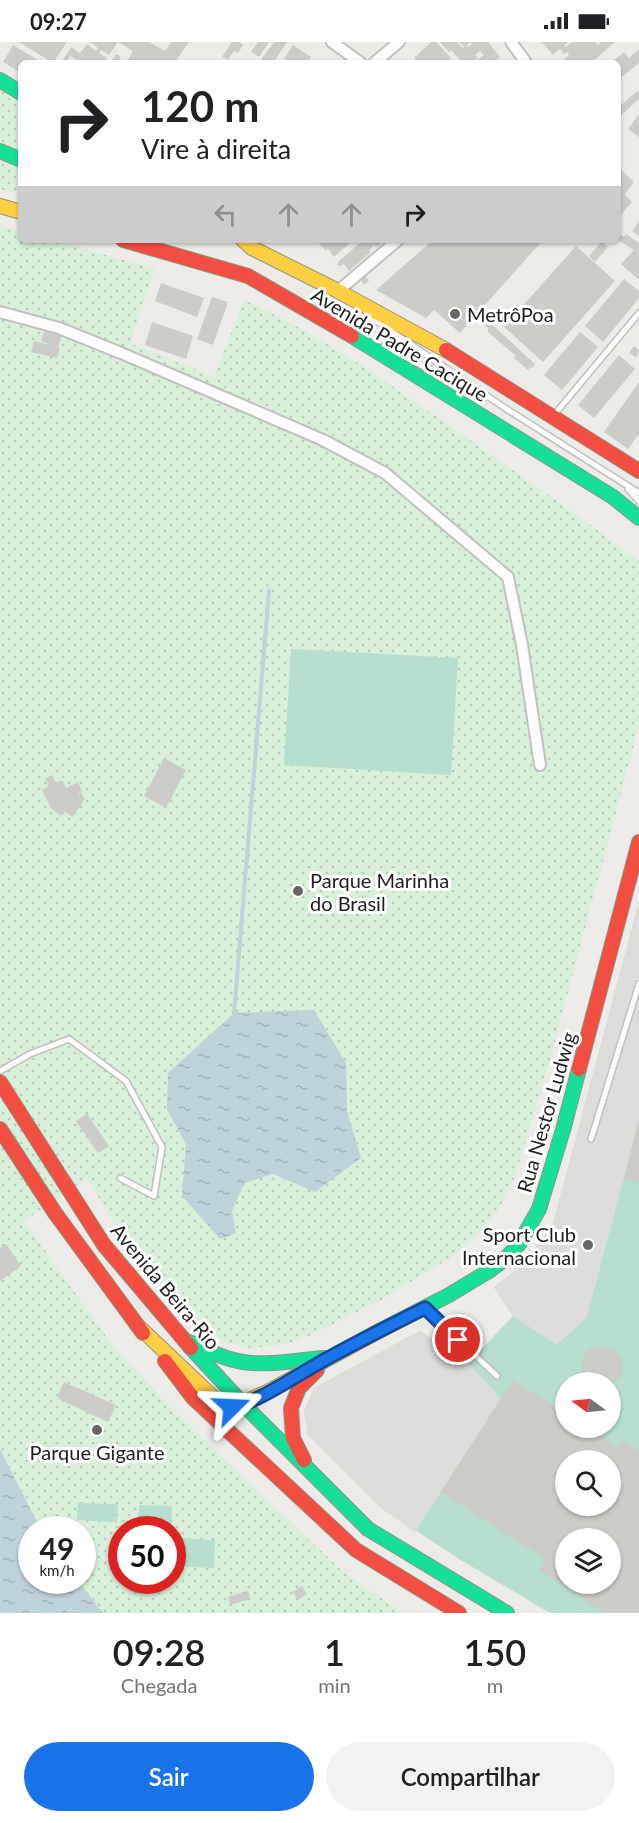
<!DOCTYPE html>
<html lang="pt">
<meta charset="utf-8">
<style>
body{margin:0;font-family:Lato,sans-serif;background:#f2f2f2;color:#202124;height:100vh;display:flex;flex-direction:column;font-size:22px;white-space:nowrap}
*{box-sizing:border-box;margin:0}
p{font-size:20px;color:#757577}
.icon{flex:none;width:33px;height:33px;fill:none;stroke:currentColor;stroke-width:2;stroke-linecap:round;stroke-linejoin:round}
.map{position:relative;height:1571px;overflow:hidden}
.details{display:flex;flex-direction:column;background:#fff;flex:1}
.details>*{flex:none}
.top-card{position:absolute;left:18px;top:18px;width:603px;height:183px;border-radius:9px;box-shadow:0 2px 4px #0004;background:#fff;color:#202124;overflow:hidden}
.needle{width:39px;rotate:285deg}
.tools{position:absolute;left:555px;top:1330px;display:grid;gap:12px}
.tools a{display:grid;place-items:center;width:66px;height:66px;border-radius:50%;background:#fff;box-shadow:0 2px 4px #0004;font-size:30px}
.speed{position:absolute;left:18px;top:1474px;display:flex;gap:12px;font-size:30px;font-weight:700;text-align:center}
.speed>*{display:grid;place-content:center;width:78px;height:78px;border-radius:50%;background:#fff;box-shadow:0 2px 4px #0004;line-height:1}
.speed small{font-size:15px;font-weight:400}
.speed .limit{border:9px solid #d22;background:#fff;color:#111}
.pin{position:absolute;display:grid;place-items:center;width:51px;height:51px;color:#fff;margin:-26px;border:3px solid #fff;border-radius:50%;box-shadow:0 2px 6px #0007}
.me{position:absolute;width:66px;margin:-33px;rotate:69deg;stroke-linejoin:round;filter:drop-shadow(0 0 4px #0008)}
.turn{display:flex;align-items:center;gap:21px;height:126px;padding:0 24px;font-size:27px}
.turn .icon{width:78px;height:78px;stroke-width:2.5}
.turn b{display:block;font-size:42px;line-height:51px}
.lanes{display:flex;align-items:center;height:57px;padding:0 24px;background:#0003;justify-content:center;gap:30px;direction:ltr}
.lanes .off{opacity:.35}
.eta{display:flex;justify-content:space-evenly;align-items:center;height:102px;text-align:center}
.eta b{font-size:36px;font-weight:600;line-height:42px}
.action{display:flex;gap:12px;margin-top:auto;padding:12px 24px}
.action a{flex:1;height:69px;border-radius:36px;background:#1a73e8;color:#fff;font-size:24px;font-weight:600;line-height:69px;text-align:center}
.action a+a{background:#f2f2f2;color:#202124}
.status{display:flex;justify-content:space-between;align-items:center;height:42px;padding:0 30px;background:#fff;direction:ltr}
.status svg{height:16px;fill:currentColor}
.map>svg:first-child{display:block}
.grass{fill:#d7e6ca}
.park{fill:url(#park-dots);fill-rule:evenodd}
.pitch{fill:#b8ded0;fill-rule:evenodd}
.parking{fill:#dcdcda}
.water{fill:url(#water-ripples)}
.lines{fill:none;stroke-linecap:round;stroke-linejoin:round}
.stream{stroke:#bfd3db;stroke-width:4}
.building{fill:#cdccc9;fill-rule:evenodd}
.lane-casing{stroke:#c2c1c0;stroke-width:8}
.street-casing{stroke:#c2c1c0;stroke-width:14}
.fast-casing{stroke:#919482;stroke-width:16}
.slow-casing{stroke:#919482;stroke-width:16}
.jam-casing{stroke:#919482;stroke-width:16}
.lane{stroke:#fcfcfc;stroke-width:5}
.street{stroke:#fcfcfc;stroke-width:10}
.fast{stroke:#16e098;stroke-width:14}
.slow{stroke:#ffcf43;stroke-width:14}
.jam{stroke:#f24e42;stroke-width:14}
.route-casing{stroke:#114b97;stroke-width:15}
.route{stroke:#1a73e8;stroke-width:10}
.poi-dot{fill:#666665;stroke:#fff;stroke-width:2}
.labels{text-anchor:middle;dominant-baseline:central;stroke-width:6;stroke-linejoin:round;paint-order:stroke}
.poi-label{font-size:20px;fill:#1e1e1e;stroke:#fff;text-anchor:start}
.street-label{font-size:20px;fill:#1e1e1e;stroke:#fff}
</style>
<div class="status"><b>09:27</b><svg viewBox="0 0 49 12"><path d="M0 12V9h3v3zM5 12V6h3v6zM10 12V3h3v9zM15 12V0h3v12zM26 1h20v11H26zM47 4h2v5h-2z"/></svg></div>
<div class="map">
<svg width="639" height="1571" viewBox="0 0 639 1571">
<defs>
<pattern id="park-dots" width="8" height="8" patternUnits="userSpaceOnUse" patternTransform="scale(1.5)"><rect width="8" height="8" fill="#d8efda"/><path d="M2 2h.1M6 6h.1" fill="none" stroke="#b9ccbb" stroke-width="1.8" stroke-linecap="round"/></pattern>
<pattern id="water-ripples" width="26" height="14" patternUnits="userSpaceOnUse" patternTransform="scale(1.5)"><rect width="26" height="14" fill="#bfd3db"/><path d="M2 4q2-2 4 0t4 0M15 11q2-2 4 0t4 0" fill="none" stroke="#a4b5bc"/></pattern>
</defs>
<rect width="100%" height="100%" fill="#ecebe8"/>
<!-- grass -->
<path class="grass" d="M 311,249 L 372,283 L 480,351 L 369,288 Z"/>
<!-- park -->
<path class="park" d="M 0,48 L 21,60 L 21,153 L 0,147 Z
M 0,183 L 21,189 L 21,198 L 54,198 L 155,227 L 130,301 L 214,335 L 244,258 C 316,290 382,337 446,381 C 511,427 576,471 639,519 L 639,684 L 551,1014 L 515,1134 L 502,1161 L 475,1196 L 450,1216 L 385,1256 L 321,1288 L 295,1300 L 257,1306 L 244,1305 L 228,1301 L 205,1289 L 183,1272 L 121,1192 L 87,1137 L 24,1179 L 110,1300 L 173,1368 L 342,1529 L 403,1571 L 103,1571 L 78,1539 L 82,1539 L 82,1488 L 41,1488 L 0,1407 ZM 122,1488 L 172,1488 L 172,1539 L 122,1539 Z"/>
<!-- pitch -->
<path class="pitch" d="M 291,607 L 458,616 L 451,733 L 284,723 Z
M 639,860 L 639,1571 L 550,1571 L 464,1520 L 381,1466 L 308,1393 L 304,1369 L 314,1346 L 420,1289 L 468,1321 L 513,1274 L 494,1245 L 522,1223 L 553,1182 ZM 566,1341 L 610,1341 L 610,1386 L 566,1386 ZM 566,1419 L 610,1419 L 610,1464 L 566,1464 ZM 566,1497 L 610,1497 L 610,1542 L 566,1542 Z
M 78,1461 L 118,1462 L 117,1480 L 77,1478 Z
M 139,1463 L 172,1464 L 171,1482 L 138,1481 Z
M 173,1496 L 215,1498 L 214,1526 L 173,1524 Z
M 112,1497 L 121,1497 L 121,1517 L 111,1517 Z"/>
<!-- parking -->
<path class="parking" d="M 639,860 L 639,1079 L 587,1275 L 557,1303 L 513,1274 L 494,1245 L 522,1223 L 553,1182 Z
M 420,1289 L 468,1321 L 501,1356 L 415,1490 L 381,1466 L 308,1393 L 304,1369 L 314,1346 Z"/>
<!-- water -->
<path class="water" d="M 314,968 L 346,1021 L 347,1069 L 361,1116 L 315,1150 L 273,1132 L 244,1141 L 232,1169 L 236,1191 L 220,1197 L 182,1154 L 186,1102 L 167,1068 L 168,1031 L 234,971 Z
M 0,1407 L 41,1488 L 32,1488 L 32,1539 L 78,1539 L 103,1571 L 0,1571 Z"/>
<g class="lines">
<!-- stream -->
<path class="stream" d="M 234,971 L 269,549"/>
</g>
<!-- building -->
<path class="building" d="M 19,0 L 67,0 L 53,21 Z
M 90,0 L 149,0 L 165,9 L 171,0 L 189,0 L 177,17 L 181,20 L 180,21 L 126,21 L 133,9 L 118,0 L 109,13 L 101,8 L 99,11 L 107,16 L 103,21 L 75,21 L 77,18 L 70,14 L 66,21 L 61,21 L 71,5 L 80,11 L 87,2 L 96,9 L 98,6 Z
M 232,0 L 239,0 L 243,3 L 238,11 L 234,9 L 228,18 L 222,15 Z
M 258,0 L 269,0 L 259,15 L 251,10 Z
M 274,0 L 287,0 L 273,21 L 263,21 L 260,19 Z
M 431,0 L 436,0 L 451,16 L 446,21 L 418,21 L 414,16 Z
M 440,0 L 457,0 L 463,6 L 464,5 L 460,0 L 471,0 L 467,3 L 468,5 L 472,2 L 471,0 L 488,0 L 500,15 L 493,21 L 473,21 L 472,19 L 463,21 L 451,8 L 449,10 ZM 480,9 L 484,13 L 475,20 L 474,19 L 478,16 L 475,13 Z
M 542,0 L 568,0 L 564,4 L 565,5 L 572,0 L 573,1 L 575,0 L 596,0 L 598,3 L 601,0 L 615,0 L 591,21 L 560,21 L 569,13 L 567,10 L 564,12 L 560,7 L 553,13 Z
M 13,3 L 43,21 L 21,21 L 21,31 L 3,20 Z
M 293,3 L 311,15 L 306,21 L 287,21 L 288,20 L 284,17 Z
M 639,7 L 639,21 L 618,38 L 618,21 L 611,21 L 624,10 L 629,16 Z
M 116,12 L 121,15 L 117,21 L 110,21 Z
M 637,49 L 639,52 L 639,57 L 618,76 L 618,66 Z
M 639,72 L 639,95 L 628,87 Z
M 618,125 L 634,140 L 625,152 L 632,160 L 618,176 Z
M 639,179 L 639,194 L 632,189 Z
M 618,191 L 624,195 L 626,192 L 639,201 L 639,238 L 621,222 L 634,208 L 618,198 Z
M 316,198 L 353,198 L 334,215 L 328,207 L 326,209 Z
M 363,198 L 385,198 L 377,205 L 374,203 L 369,208 L 371,210 L 349,229 L 344,222 L 340,224 L 338,223 L 338,220 Z
M 433,198 L 543,198 L 460,291 L 434,268 L 426,276 L 376,248 Z
M 602,199 L 608,205 L 595,220 L 589,214 Z
M 576,204 L 615,239 L 543,320 L 504,285 Z
M 362,230 L 369,239 L 364,243 L 360,237 Z
M 624,237 L 639,249 L 639,256 L 603,300 L 585,284 Z
M 161,241 L 204,256 L 197,275 L 155,259 Z
M 212,255 L 228,260 L 213,303 L 197,297 Z
M 486,277 L 535,322 L 532,326 L 530,325 L 528,328 L 514,316 L 517,312 L 515,313 L 488,290 L 488,286 L 483,281 Z
M 152,280 L 193,294 L 186,317 L 145,303 Z
M 45,287 L 62,293 L 58,305 L 41,299 Z
M 580,290 L 598,305 L 562,348 L 544,333 Z
M 34,299 L 60,305 L 57,316 L 31,310 Z
M 634,304 L 639,308 L 637,316 L 629,311 Z
M 619,313 L 635,327 L 594,376 L 578,363 Z
M 639,340 L 639,392 L 628,407 L 604,390 Z
M 164,716 L 186,728 L 166,766 L 144,754 Z
M 52,733 L 56,741 L 62,738 L 66,746 L 78,740 L 82,750 L 78,752 L 85,756 L 73,775 L 64,769 L 60,774 L 51,766 L 42,748 L 49,744 L 45,737 Z
M 87,1072 L 109,1104 L 98,1111 L 76,1079 Z
M 638,1081 L 639,1082 L 639,1141 L 624,1137 Z
M 6,1202 L 21,1224 L 0,1239 L 0,1206 Z
M 601,1304 L 613,1307 L 622,1317 L 622,1331 L 619,1337 L 610,1344 L 610,1341 L 589,1341 L 583,1333 L 581,1326 L 584,1313 L 588,1308 Z
M 513,1338 L 566,1371 L 566,1386 L 588,1386 L 618,1405 L 622,1398 L 639,1409 L 639,1571 L 605,1571 L 539,1528 L 545,1517 L 441,1450 ZM 566,1419 L 610,1419 L 610,1464 L 566,1464 ZM 566,1497 L 610,1497 L 610,1542 L 566,1542 Z
M 64,1340 L 116,1363 L 108,1380 L 57,1356 Z
M 302,1544 L 307,1552 L 298,1558 L 293,1550 Z
M 248,1549 L 250,1557 L 230,1563 L 228,1555 Z"/>
<g class="lines">
<!-- lane casing -->
<g class="lane-casing">
<path id="lane" d="M 369,274 L 505,366 L 639,451
M 384,304 L 485,356
M 554,373 L 639,271
M 628,447 L 639,459
M 0,1029 L 30,1012 L 69,997 L 126,1039 L 162,1105 L 154,1154 L 120,1136
M 591,1097 L 639,942
M 426,1267 L 497,1334"/>
</g>
<!-- street casing -->
<g class="street-casing">
<path id="street" d="M 332,0 L 361,21
M 511,0 L 525,19
M 374,21 L 399,0
M 338,249 L 398,198
M 0,270 L 59,286 L 121,311 L 323,398 L 385,431 L 508,535 L 522,603 L 540,723"/>
</g>
<!-- fast casing -->
<g class="fast-casing">
<path id="fast" d="M 0,38 L 21,51
M 0,109 L 21,118
M 352,294 L 613,455 L 639,476
M 379,1289 L 449,1253 L 489,1229 L 505,1217 L 519,1202 L 539,1167 L 563,1088 L 579,1027
M 190,1300 C 207,1308 224,1317 243,1320 C 270,1324 298,1318 324,1316
M 191,1306 L 243,1362 L 368,1487 L 507,1571"/>
</g>
<!-- slow casing -->
<g class="slow-casing">
<path id="slow" d="M 0,164 L 21,170
M 243,198 L 252,206 L 338,249 L 446,308
M 137,1283 L 217,1359 L 224,1363 L 234,1365 L 267,1350 L 379,1289"/>
</g>
<!-- jam casing -->
<g class="jam-casing">
<path id="jam" d="M 123,198 L 248,234 L 352,294
M 446,308 L 639,429
M 579,1027 L 639,800
M 0,1040 L 104,1203 L 191,1306
M 0,1087 L 55,1171 L 143,1291
M 165,1319 L 193,1356 L 356,1508 L 459,1571
M 304,1418 L 293,1396 L 291,1366 L 299,1346 L 317,1328"/>
</g>
<!-- lane -->
<use href="#lane" class="lane"/>
<!-- street -->
<use href="#street" class="street"/>
<!-- fast -->
<use href="#fast" class="fast"/>
<!-- slow -->
<use href="#slow" class="slow"/>
<!-- jam -->
<use href="#jam" class="jam"/>
</g>
<g class="lines">
<!-- route casing -->
<g class="route-casing">
<path id="route" d="M 232,1365 C 253,1364 308,1326 330,1315 C 361,1298 393,1282 425,1266 L 458,1298"/>
</g>
<!-- route -->
<use href="#route" class="route"/>
</g>
<!-- markers -->
<g class="poi-dot">
<circle cx="455" cy="272" r="6"/>
<circle cx="298" cy="849" r="6"/>
<circle cx="588" cy="1203" r="6"/>
<circle cx="97" cy="1388" r="6"/>
</g>
<g class="labels">
<!-- poi labels -->
<g class="poi-label">
<text x="467" y="272">MetrôPoa</text>
<text x="310" y="838">Parque Marinha<tspan x="310" dy="23">do Brasil</tspan></text>
<text x="576" y="1192" text-anchor="end">Sport Club<tspan x="576" dy="23">Internacional</tspan></text>
<text x="97" y="1410" text-anchor="middle">Parque Gigante</text>
</g>
<!-- street labels -->
<g class="street-label">
<text transform="translate(400 302) rotate(31)">Avenida Padre Cacique</text>
<text transform="translate(546 1070) rotate(-74)">Rua Nestor Ludwig</text>
<text transform="translate(166 1244) rotate(50)">Avenida Beira-Rio</text>
</g>
</g>
</svg>
<div class="tools">
<a><svg class="needle" viewBox="-14 -14 28 28"><path d="M0-13l5 13h-10z" fill="#e53935"/><path d="M0 13l5-13h-10z" fill="#757577"/></svg></a>
<a><svg class="icon" aria-label="search" viewBox="0 0 24 24"><circle cx="10" cy="10" r="6"/><path d="M15 15l6 6"/></svg></a>
<a><svg class="icon" aria-label="layers" viewBox="0 0 24 24"><path d="M12 4l9 5-9 5-9-5zM3 14l9 5 9-5"/></svg></a>
</div>
<div class="speed"><div>49<small>km/h</small></div><div class="limit">50</div></div>
<div class="pin" style="left:458px;top:1298px;background:#d93025"><svg class="icon" aria-label="arrive" viewBox="0 0 24 24"><path d="M6 21V4h12l-3 4 3 4H6"/></svg></div>
<svg class="me" style="left:232px;top:1365px" viewBox="-20 -20 40 40"><path d="M0-17L14 15 0 8-14 15z" fill="#1a73e8" stroke="#fff" stroke-width="4"/></svg>
<div class="top-card">
<div class="turn"><svg class="icon" aria-label="right" viewBox="0 0 24 24"><path d="M7 20v-9h11M14 6l5 5-5 5"/></svg><div><b>120 m</b>Vire à direita</div></div>
<div class="lanes"><svg class="icon off" aria-label="left" viewBox="0 0 24 24"><path d="M17 20v-9H6M10 6l-5 5 5 5"/></svg><svg class="icon off" aria-label="ahead" viewBox="0 0 24 24"><path d="M12 20V5M6 11l6-6 6 6"/></svg><svg class="icon off" aria-label="ahead" viewBox="0 0 24 24"><path d="M12 20V5M6 11l6-6 6 6"/></svg><svg class="icon" aria-label="right" viewBox="0 0 24 24"><path d="M7 20v-9h11M14 6l5 5-5 5"/></svg></div>
</div>
</div>
<section class="details">
<div class="eta">
<div><b>09:28</b><p>Chegada</p></div>
<div><b>1</b><p>min</p></div>
<div><b>150</b><p>m</p></div>
</div>
<div class="action"><a>Sair</a><a>Compartilhar</a></div>
</section>
